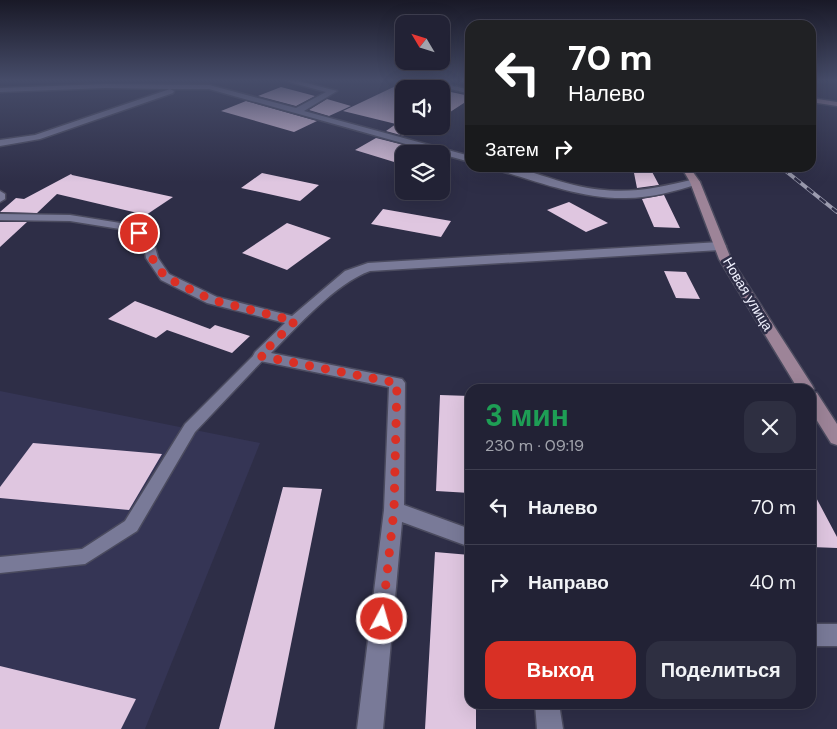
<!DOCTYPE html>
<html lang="ru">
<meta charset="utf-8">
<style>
body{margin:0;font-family:"DM Sans",sans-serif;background:#2e2f41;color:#f1f3f6;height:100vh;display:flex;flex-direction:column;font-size:19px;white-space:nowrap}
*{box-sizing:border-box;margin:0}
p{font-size:16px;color:#a2a4ad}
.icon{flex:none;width:28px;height:28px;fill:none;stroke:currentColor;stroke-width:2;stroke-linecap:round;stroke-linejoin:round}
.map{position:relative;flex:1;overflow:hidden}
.side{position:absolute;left:465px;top:384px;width:351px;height:325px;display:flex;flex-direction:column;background:#222235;border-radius:15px;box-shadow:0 5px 20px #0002,0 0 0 1px #3f3f50}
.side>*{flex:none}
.hud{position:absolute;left:465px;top:20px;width:351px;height:152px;border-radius:15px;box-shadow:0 5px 20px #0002,0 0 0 1px #3f3f50;background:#202124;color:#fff;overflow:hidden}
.needle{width:32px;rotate:308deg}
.controls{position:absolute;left:395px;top:15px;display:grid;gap:10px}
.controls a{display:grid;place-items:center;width:55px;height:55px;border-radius:10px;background:#222235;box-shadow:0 5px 20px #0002,0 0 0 1px #3f3f50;font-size:25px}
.pin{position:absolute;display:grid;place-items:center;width:42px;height:42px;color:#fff;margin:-21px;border:2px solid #fff;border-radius:50%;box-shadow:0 1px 5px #0007}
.me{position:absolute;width:55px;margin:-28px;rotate:6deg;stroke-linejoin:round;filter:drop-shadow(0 0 4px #0008)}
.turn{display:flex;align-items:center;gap:18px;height:105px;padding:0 20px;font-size:22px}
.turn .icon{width:65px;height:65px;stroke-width:2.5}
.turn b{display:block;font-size:35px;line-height:42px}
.then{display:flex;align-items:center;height:48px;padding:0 20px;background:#0003;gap:10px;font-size:19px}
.round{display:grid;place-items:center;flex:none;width:52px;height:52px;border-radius:15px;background:#2e2f41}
.summary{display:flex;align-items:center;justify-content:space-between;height:85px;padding:0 20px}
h1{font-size:30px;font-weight:700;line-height:38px;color:#1e9e55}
.button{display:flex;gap:10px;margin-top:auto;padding:10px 20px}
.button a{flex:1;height:58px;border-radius:15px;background:#d93025;color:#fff;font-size:20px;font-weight:700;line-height:58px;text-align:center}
.button a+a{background:#2e2f41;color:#f1f3f6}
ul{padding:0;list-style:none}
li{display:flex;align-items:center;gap:15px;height:75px;padding:0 20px;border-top:1px solid #3f3f50}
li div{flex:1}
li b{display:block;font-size:19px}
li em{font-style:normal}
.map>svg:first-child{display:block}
.built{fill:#353555}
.building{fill:#dfc6e0}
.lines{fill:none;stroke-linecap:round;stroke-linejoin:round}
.lane-casing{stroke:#4b4b5f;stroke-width:3}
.street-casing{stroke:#4b4b5f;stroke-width:3}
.secondary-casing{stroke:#4b4b5f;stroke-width:3}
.lane{fill:#797a98;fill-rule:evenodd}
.street{fill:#797a98;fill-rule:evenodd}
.secondary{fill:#9d8498;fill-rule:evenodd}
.rail-casing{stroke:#9c9caf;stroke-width:4}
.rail{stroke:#2e2e47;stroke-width:2.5;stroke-dasharray:8;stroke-linecap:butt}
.route{stroke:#d93025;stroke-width:9;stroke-dasharray:0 16.2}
.labels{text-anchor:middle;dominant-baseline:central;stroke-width:5;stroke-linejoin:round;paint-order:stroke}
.street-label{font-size:14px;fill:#f1f2ff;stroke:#2e2e47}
</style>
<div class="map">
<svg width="837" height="729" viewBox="0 0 837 729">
<rect width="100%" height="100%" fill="#2e2e47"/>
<!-- built -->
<path class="built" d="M 0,391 L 260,443 L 145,729 L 0,729 Z"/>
<!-- building -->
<path class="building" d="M 402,83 L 431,89 L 404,89 L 404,136 L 386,131 L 396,124 L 343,111 Z
M 281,87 L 315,96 L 296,106 L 258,96 Z
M 441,90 L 470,96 L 470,99 L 441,118 Z
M 327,99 L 351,106 L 329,116 L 309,110 Z
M 246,101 L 317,121 L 294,132 L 221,111 Z
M 376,138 L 404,145 L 404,165 L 355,150 Z
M 633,168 L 650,168 L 659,185 L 637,188 Z
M 262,173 L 319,185 L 300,201 L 241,188 Z
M 71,174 L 72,175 L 173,197 L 146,215 L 57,194 L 37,213 L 0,212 L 16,198 L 24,199 Z
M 664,195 L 680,228 L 654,227 L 642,199 Z
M 569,202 L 608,223 L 586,232 L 547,210 Z
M 383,209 L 451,221 L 441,237 L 371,224 Z
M 0,222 L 27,222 L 0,247 Z
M 287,223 L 331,238 L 287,270 L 242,253 Z
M 664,271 L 686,272 L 700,299 L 676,298 Z
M 135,301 L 210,329 L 215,325 L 250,336 L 232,353 L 167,330 L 156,338 L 108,319 Z
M 440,395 L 470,396 L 470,493 L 436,491 Z
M 33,443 L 162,454 L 129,510 L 0,498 L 0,487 Z
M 283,487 L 322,489 L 274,729 L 219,729 Z
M 811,488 L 837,537 L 837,548 L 811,547 Z
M 435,552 L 470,555 L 470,704 L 476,704 L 476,729 L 425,729 Z
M 0,666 L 136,699 L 121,729 L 0,729 Z"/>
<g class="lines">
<!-- lane casing -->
<g class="lane-casing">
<path id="lane" d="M 260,352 L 266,356 L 264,359 L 195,432 L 137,531 L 85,564 L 0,573 L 0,557 L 82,549 L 125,521 L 185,424 L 256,353 Z"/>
</g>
<!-- street casing -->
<g class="street-casing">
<path id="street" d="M 282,80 L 295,80 L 337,91 L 304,111 L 470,156 L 470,162 L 209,89 L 170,89 L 174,91 L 173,93 L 40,139 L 0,146 L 0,140 L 35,135 L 170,89 L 105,88 L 0,92 L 0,88 L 105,84 L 209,85 L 296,108 L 326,92 Z
M 417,80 L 430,80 L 470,90 L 470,94 Z
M 496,168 C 521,165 550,180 574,185 C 621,196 649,190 695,179 L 700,182 L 699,184 C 675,191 651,198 626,198 C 582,199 539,182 498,170 Z
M 0,191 L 5,194 L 5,199 L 0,202 Z
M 0,214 L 70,215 L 133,225 L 152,236 L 158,258 L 169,274 L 217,297 L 292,316 L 345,271 L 368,263 L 720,242 L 726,246 L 720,250 L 370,271 C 336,283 297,327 271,353 L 402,379 L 405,383 L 404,505 L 470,529 L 470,547 L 402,522 L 383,729 L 357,729 L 384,510 L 389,387 L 255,360 L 253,356 L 255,352 L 285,323 L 207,303 L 161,280 L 146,258 L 143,240 L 126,230 L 70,221 L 0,220 Z
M 811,624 L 837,624 L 837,646 L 811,646 Z
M 535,704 L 559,704 L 563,729 L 537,729 Z"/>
</g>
<!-- secondary casing -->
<g class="secondary-casing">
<path id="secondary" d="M 811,98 L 837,102 L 837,106 L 811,102 Z
M 682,168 L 690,168 L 700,182 L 731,259 L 812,385 L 814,389 L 812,392 L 817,393 L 837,424 L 837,445 L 831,443 L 811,411 L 811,389 L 798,389 L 719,259 L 690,182 Z"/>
</g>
<!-- lane -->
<use href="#lane" class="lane"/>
<!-- street -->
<use href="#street" class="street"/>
<!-- secondary -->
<use href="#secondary" class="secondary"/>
<!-- rail casing -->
<g class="rail-casing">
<path id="rail" d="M 782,168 L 837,212"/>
</g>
<!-- rail -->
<use href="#rail" class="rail"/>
</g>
<!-- sky -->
<linearGradient id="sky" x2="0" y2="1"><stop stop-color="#191927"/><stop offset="0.44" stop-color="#464c69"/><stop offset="1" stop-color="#464c69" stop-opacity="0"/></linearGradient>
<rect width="837" height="182" fill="url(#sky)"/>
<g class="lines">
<!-- route -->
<path class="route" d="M 139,233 L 148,238 L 152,258 L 165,277 L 212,300 L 295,321 L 260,356 L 397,383 L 394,510 L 382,619"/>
</g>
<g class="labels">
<!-- street labels -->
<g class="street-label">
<text transform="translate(748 294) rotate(59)">Новая улица</text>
</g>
</g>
</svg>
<div class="controls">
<a><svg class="needle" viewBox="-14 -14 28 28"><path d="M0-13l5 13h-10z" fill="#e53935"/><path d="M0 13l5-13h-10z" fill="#a2a4ad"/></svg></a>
<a><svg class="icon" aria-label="sound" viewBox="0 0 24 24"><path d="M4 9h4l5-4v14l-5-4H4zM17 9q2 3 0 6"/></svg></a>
<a><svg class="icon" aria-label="layers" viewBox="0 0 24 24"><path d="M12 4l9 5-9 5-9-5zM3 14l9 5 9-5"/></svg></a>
</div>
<div class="pin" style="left:139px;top:233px;background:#d93025"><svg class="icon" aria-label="arrive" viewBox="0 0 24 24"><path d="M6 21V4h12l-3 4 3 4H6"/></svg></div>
<svg class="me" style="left:382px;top:619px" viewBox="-20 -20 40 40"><circle r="17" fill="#d93025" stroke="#fff" stroke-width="3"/><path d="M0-11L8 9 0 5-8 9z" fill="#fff"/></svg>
<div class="hud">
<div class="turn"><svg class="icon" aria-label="left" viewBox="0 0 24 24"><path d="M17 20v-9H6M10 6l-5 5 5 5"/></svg><div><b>70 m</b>Налево</div></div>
<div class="then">Затем<svg class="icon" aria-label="right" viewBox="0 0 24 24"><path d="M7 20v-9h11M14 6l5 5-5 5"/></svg></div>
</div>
<section class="side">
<div class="summary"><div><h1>3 мин</h1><p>230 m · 09:19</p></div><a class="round"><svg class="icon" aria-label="close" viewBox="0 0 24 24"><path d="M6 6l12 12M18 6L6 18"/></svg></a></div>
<ul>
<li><svg class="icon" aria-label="left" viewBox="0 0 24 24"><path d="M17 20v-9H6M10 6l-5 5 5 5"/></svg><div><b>Налево</b></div><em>70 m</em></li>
<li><svg class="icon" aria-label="right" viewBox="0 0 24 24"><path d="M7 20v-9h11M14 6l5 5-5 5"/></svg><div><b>Направо</b></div><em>40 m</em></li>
</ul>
<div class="button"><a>Выход</a><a>Поделиться</a></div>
</section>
</div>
